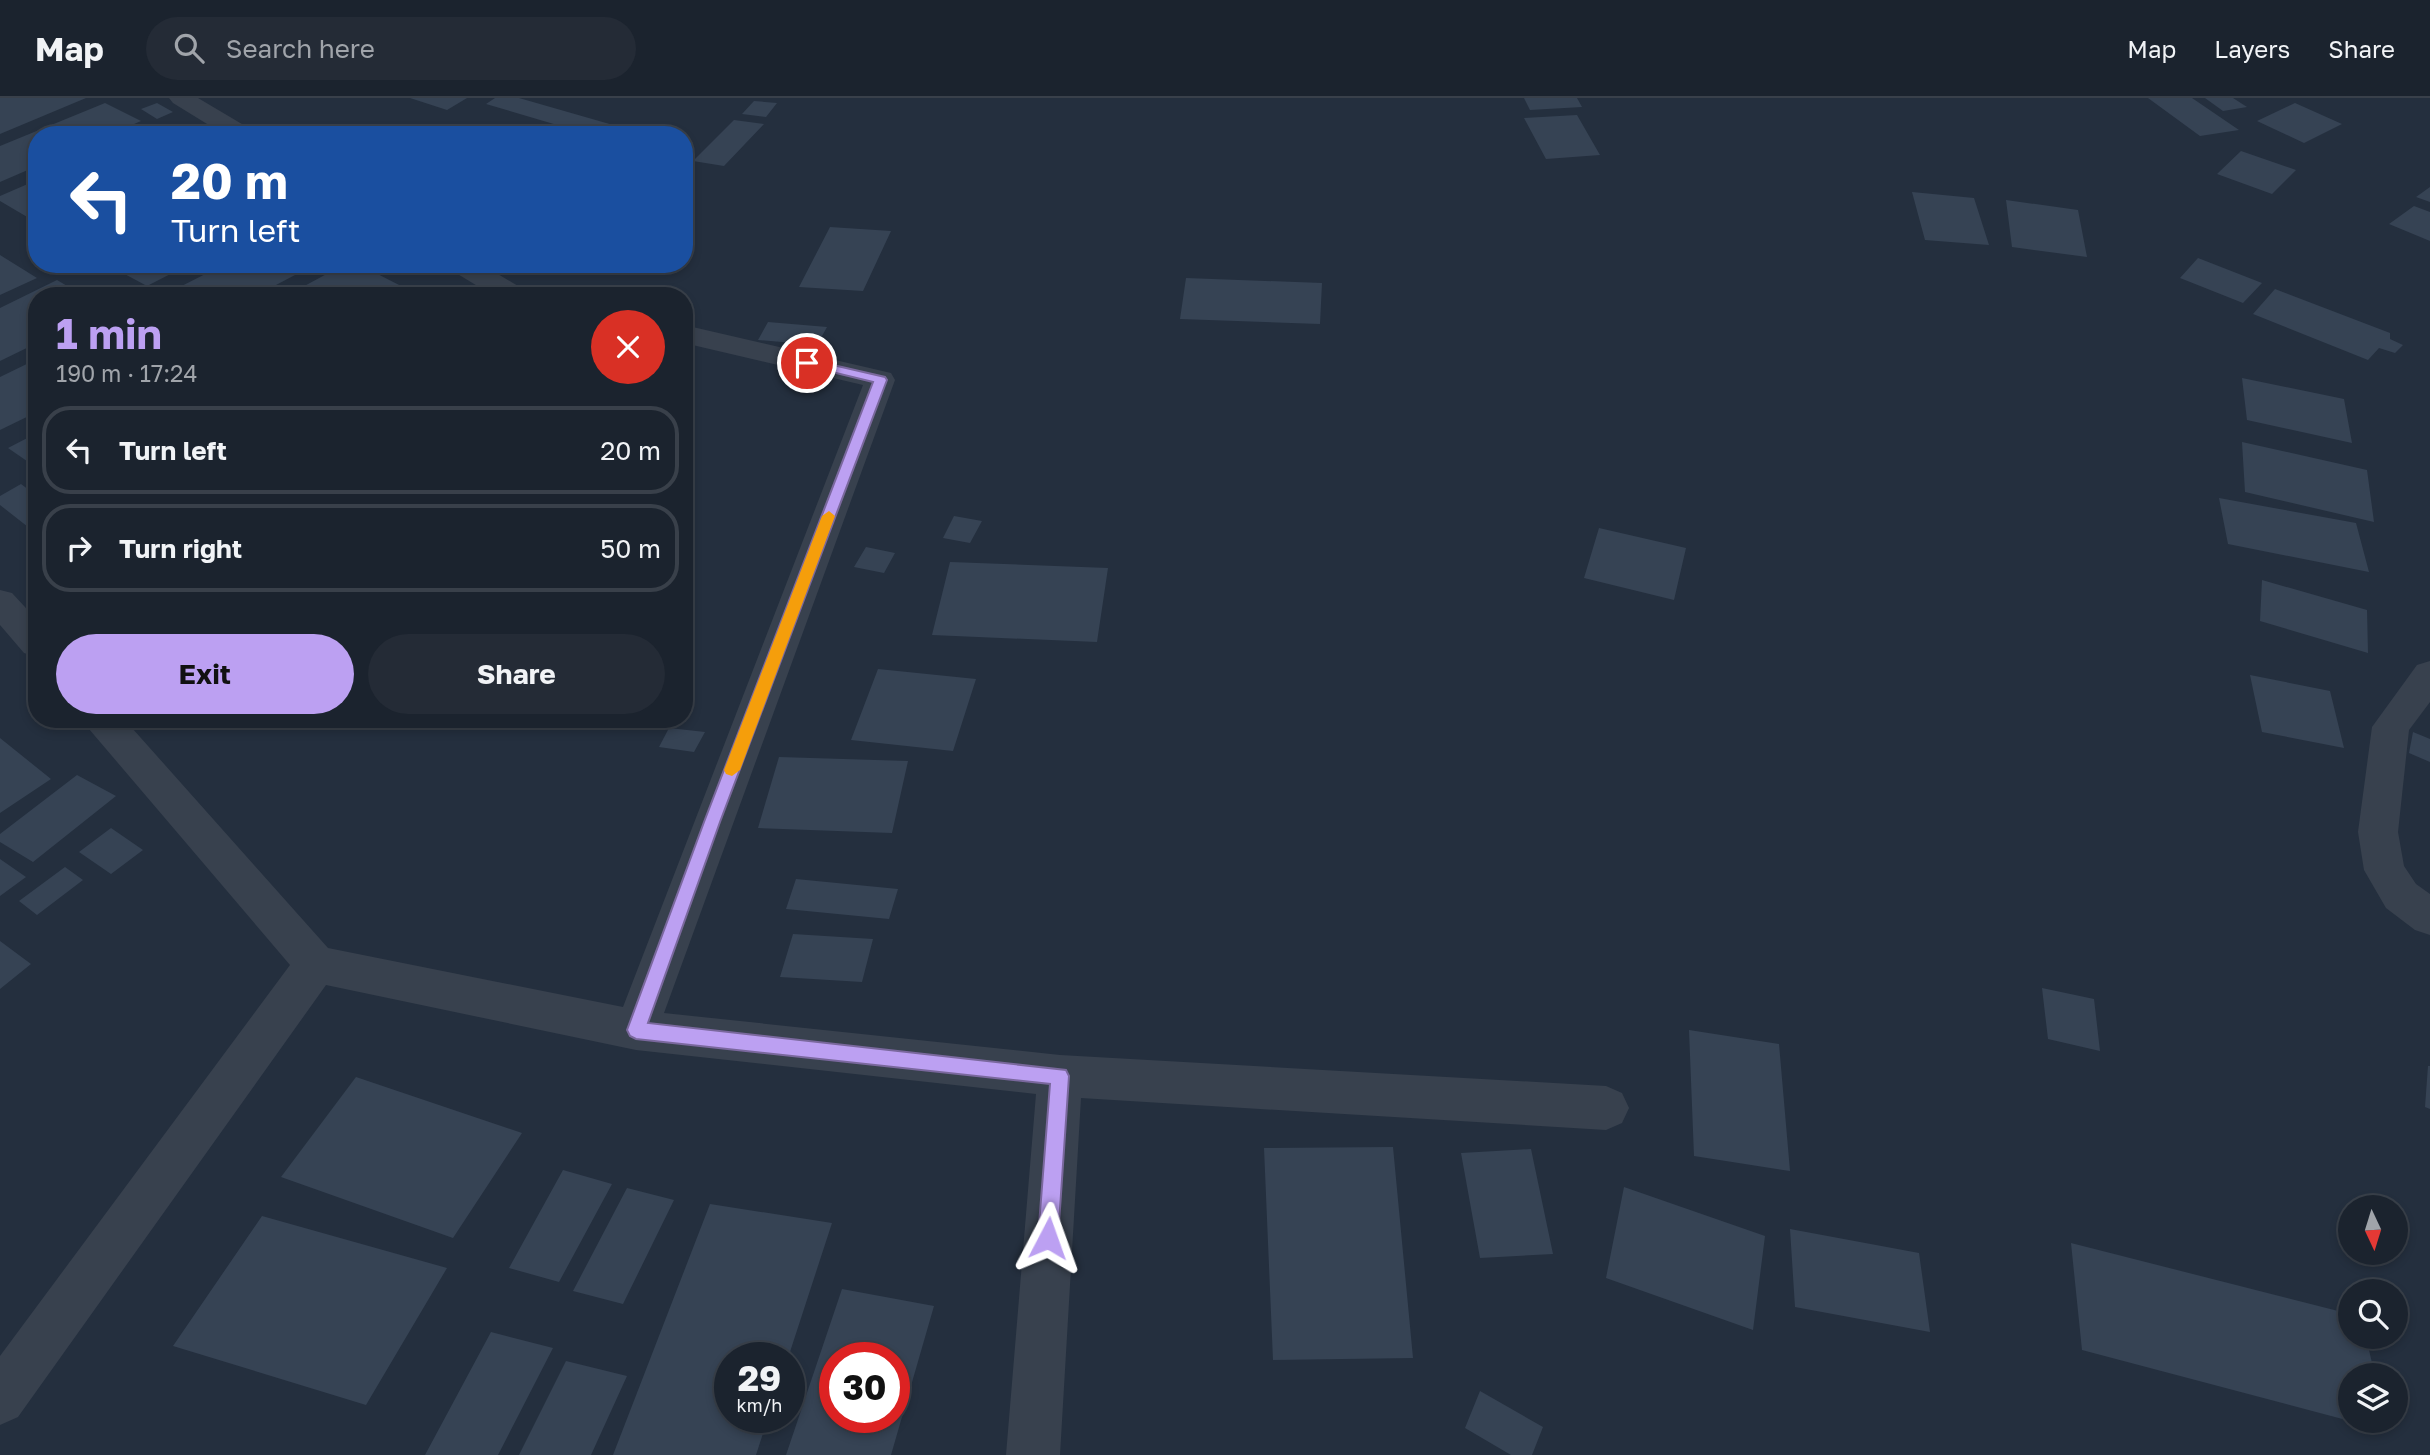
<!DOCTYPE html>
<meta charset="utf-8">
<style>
body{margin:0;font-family:"Golos Text",sans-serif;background:#242b36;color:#f1f3f6;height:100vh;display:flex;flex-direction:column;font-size:26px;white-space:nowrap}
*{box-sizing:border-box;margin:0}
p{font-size:23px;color:#a0a4aa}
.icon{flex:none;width:38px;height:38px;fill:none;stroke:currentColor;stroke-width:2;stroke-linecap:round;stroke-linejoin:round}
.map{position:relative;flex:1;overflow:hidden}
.drawer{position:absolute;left:28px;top:189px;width:665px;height:441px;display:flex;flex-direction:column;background:#1b232e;border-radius:28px;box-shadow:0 4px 10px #0003,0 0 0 2px #39404a}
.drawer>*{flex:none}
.banner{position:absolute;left:28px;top:28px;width:665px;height:147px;border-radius:28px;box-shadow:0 4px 10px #0003,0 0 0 2px #39404a;background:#1a4fa0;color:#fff;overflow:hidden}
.needle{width:46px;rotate:176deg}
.tools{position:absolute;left:2338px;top:1097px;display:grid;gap:14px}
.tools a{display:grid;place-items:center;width:70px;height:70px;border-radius:50%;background:#1b232e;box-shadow:0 4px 10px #0003,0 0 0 2px #39404a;font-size:35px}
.speed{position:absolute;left:714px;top:1244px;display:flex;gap:14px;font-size:35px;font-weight:700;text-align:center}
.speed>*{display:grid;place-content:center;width:91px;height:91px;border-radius:50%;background:#1b232e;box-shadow:0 4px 10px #0003,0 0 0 2px #39404a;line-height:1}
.speed small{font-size:18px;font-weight:400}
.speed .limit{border:10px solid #d22;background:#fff;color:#111}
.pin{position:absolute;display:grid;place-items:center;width:60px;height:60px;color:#fff;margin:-30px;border:4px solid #fff;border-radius:50%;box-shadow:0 2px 7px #0007}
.me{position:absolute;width:77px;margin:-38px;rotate:4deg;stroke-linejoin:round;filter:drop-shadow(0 0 5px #0008)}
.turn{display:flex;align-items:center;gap:24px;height:147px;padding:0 28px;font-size:32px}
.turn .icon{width:91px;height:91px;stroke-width:2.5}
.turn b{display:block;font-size:49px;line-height:60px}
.round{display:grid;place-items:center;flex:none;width:74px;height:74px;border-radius:37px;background:#242b36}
.overview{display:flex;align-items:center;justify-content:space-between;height:119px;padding:0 28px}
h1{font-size:42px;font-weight:700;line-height:52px;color:#bca0f2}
.primary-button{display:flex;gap:14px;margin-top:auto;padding:14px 28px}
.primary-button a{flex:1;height:80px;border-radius:42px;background:#bca0f2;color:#111;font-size:28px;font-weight:700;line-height:80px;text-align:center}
.primary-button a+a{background:#242b36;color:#f1f3f6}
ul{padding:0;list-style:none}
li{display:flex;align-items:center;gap:21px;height:88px;margin:0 14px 10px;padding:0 14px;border:4px solid #39404a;border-radius:28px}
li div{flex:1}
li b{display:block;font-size:26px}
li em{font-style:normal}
header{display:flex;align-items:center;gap:42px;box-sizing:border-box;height:98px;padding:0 35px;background:#1b232e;border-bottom:2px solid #39404a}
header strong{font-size:33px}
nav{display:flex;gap:38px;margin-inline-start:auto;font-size:24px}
.search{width:490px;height:63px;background:#242b36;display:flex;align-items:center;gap:18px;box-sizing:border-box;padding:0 24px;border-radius:38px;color:#a0a4aa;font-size:26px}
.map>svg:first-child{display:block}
.building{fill:#364354;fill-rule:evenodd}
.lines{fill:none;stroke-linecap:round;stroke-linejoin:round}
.minor{fill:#38414e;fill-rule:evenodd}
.route{fill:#bca0f2;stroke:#7a689d;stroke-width:2}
.slow{fill:#f59e0b}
</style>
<header>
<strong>Map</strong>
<div class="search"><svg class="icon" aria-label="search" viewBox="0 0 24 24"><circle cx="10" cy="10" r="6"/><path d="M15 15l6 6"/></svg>Search here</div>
<nav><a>Map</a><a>Layers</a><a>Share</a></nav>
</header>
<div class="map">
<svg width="2430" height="1357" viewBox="0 0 2430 1357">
<rect width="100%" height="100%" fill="#242f3e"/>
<!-- building -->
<path class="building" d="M 0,0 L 86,0 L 0,36 Z
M 410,0 L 467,0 L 447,12 Z
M 495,0 L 519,0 L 627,31 L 618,37 L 591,37 L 486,6 Z
M 1524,0 L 1577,0 L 1582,9 L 1530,12 Z
M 2148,0 L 2192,0 L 2239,32 L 2200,38 Z
M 2205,0 L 2233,0 L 2247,9 L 2223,13 Z
M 754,3 L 777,5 L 766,19 L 742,16 Z
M 105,5 L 141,23 L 109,37 L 37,37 L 37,68 L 0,84 L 0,48 Z
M 157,5 L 173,14 L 157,21 L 141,11 Z
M 2295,5 L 2342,26 L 2304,45 L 2257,23 Z
M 1577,17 L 1600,57 L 1546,61 L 1524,20 Z
M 734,22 L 764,26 L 724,68 L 693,63 Z
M 2241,53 L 2296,72 L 2272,96 L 2217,76 Z
M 37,82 L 37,122 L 34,123 L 0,103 L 0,98 Z
M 2430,89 L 2430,104 L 2416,99 Z
M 1912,94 L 1974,100 L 1989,147 L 1925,142 Z
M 2006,102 L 2078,112 L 2087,159 L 2012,149 Z
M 2414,108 L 2430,114 L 2430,143 L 2389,126 Z
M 830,129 L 891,133 L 863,193 L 799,189 Z
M 0,157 L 37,180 L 0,197 Z
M 2198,160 L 2262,185 L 2243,205 L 2180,180 Z
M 106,166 L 190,166 L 147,188 Z
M 225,166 L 316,166 L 255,198 L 162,198 Z
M 345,166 L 358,166 L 403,189 L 388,198 L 286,198 Z
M 1186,180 L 1322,185 L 1320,226 L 1180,221 Z
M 57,182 L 84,198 L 37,198 L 37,245 L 0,263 L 0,210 Z
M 2275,191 L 2390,235 L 2390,241 L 2403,247 L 2395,255 L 2379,250 L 2368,262 L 2253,216 Z
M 768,224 L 827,229 L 817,247 L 758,242 Z
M 37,261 L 37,314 L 0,332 L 0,279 Z
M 2242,280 L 2344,301 L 2352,345 L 2247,322 Z
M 37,335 L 37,370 L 8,350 Z
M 2242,344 L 2367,372 L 2374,424 L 2245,394 Z
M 21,386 L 37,398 L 37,436 L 0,407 L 0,398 Z
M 2219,400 L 2356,425 L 2369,474 L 2228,446 Z
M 954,418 L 982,423 L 970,445 L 943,440 Z
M 1599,430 L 1686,450 L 1674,502 L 1584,480 Z
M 866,449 L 895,455 L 884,475 L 854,469 Z
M 950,464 L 1108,470 L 1097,544 L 932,537 Z
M 2262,482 L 2367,512 L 2368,555 L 2260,523 Z
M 878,571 L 976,581 L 953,653 L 851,642 Z
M 2250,577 L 2330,593 L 2344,650 L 2262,634 Z
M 669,630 L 705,634 L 694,654 L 659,649 Z
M 2413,634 L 2430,641 L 2430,664 L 2409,655 Z
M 0,640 L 51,681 L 0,715 Z
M 779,659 L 908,663 L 892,735 L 758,730 Z
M 77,677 L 116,698 L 33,764 L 0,744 L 0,736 Z
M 111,730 L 143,752 L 111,776 L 79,754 Z
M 0,761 L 26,779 L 0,798 Z
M 65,769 L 83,782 L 37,817 L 19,803 Z
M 796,781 L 898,791 L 889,821 L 786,811 Z
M 793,836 L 873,841 L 862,884 L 780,879 Z
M 0,843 L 31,866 L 0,891 Z
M 2042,890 L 2094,901 L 2100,953 L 2048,941 Z
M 1689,932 L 1779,946 L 1790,1073 L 1694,1058 Z
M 2428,968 L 2430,968 L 2430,1011 L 2425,1009 Z
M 356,979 L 522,1035 L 453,1140 L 281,1079 Z
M 1393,1049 L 1413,1260 L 1273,1262 L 1264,1050 Z
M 1531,1051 L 1553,1156 L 1480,1160 L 1461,1055 Z
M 563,1072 L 612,1086 L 559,1184 L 509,1170 Z
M 1624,1089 L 1765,1138 L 1753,1232 L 1606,1180 Z
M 627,1090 L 674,1102 L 623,1206 L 573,1193 Z
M 710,1106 L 832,1125 L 788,1260 L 730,1260 L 730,1320 L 768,1320 L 756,1357 L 613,1357 Z
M 262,1118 L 447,1170 L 366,1307 L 173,1248 Z
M 1790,1131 L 1919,1155 L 1930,1234 L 1795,1209 Z
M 2071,1145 L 2350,1216 L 2350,1239 L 2366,1239 L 2375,1278 L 2350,1278 L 2350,1323 L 2082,1252 Z
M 842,1191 L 934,1208 L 891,1357 L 786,1357 ZM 835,1260 L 894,1260 L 894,1320 L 835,1320 Z
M 491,1234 L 553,1250 L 498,1357 L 425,1357 Z
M 566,1263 L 627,1278 L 591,1357 L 519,1357 Z
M 1480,1293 L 1543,1329 L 1532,1357 L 1511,1357 L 1465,1330 Z
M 2352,1323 L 2385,1323 L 2387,1333 L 2352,1324 Z"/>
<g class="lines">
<!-- minor -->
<path class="minor" d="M 169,0 L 198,0 L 252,32 L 255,37 L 225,37 L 173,5 Z
M 447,166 L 481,166 L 518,188 L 532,192 L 536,198 L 494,198 L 451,172 Z
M 684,227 L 891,275 L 895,282 L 664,915 L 1060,957 L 1606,988 L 1622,995 L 1629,1010 L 1622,1025 L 1606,1032 L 1081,1000 L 1060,1357 L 1006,1357 L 1036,996 L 636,952 L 326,887 L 18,1319 L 0,1327 L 0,1258 L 290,867 L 89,631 L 84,621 L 124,621 L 328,850 L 623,909 L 863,287 L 684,245 Z
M 0,492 L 12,495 L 37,522 L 37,559 L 24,555 L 0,527 Z
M 2430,563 L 2430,604 L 2409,632 L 2398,734 L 2404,768 L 2416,786 L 2430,796 L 2430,837 L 2415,832 L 2386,810 L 2364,772 L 2358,734 L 2372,629 L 2417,567 Z"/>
</g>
<!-- route -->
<path class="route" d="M 807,261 L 885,279 L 887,282 L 720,724 L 648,925 L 1066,972 L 1069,978 L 1058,1140 L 1056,1148 L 1048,1151 L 1041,1148 L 1038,1140 L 1050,986 L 636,941 L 630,938 L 627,932 L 704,724 L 873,284 L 803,267 L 803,262 Z"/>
<!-- slow -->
<path class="slow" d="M 829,413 L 835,418 L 740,672 L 732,678 L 726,676 L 724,672 L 822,418 Z"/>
</svg>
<div class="tools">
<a><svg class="needle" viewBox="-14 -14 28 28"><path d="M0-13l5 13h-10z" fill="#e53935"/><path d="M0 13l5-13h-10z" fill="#a0a4aa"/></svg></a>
<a><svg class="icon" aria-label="search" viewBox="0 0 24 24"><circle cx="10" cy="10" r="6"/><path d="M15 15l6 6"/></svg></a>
<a><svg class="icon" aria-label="layers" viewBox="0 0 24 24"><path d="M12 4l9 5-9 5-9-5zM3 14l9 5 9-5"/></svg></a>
</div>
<div class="speed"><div>29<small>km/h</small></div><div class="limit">30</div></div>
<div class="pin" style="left:807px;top:265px;background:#d93025"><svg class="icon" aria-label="arrive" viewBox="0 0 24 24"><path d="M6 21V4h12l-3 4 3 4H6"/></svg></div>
<svg class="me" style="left:1048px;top:1140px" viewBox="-20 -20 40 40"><path d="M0-17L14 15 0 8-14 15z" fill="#bca0f2" stroke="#fff" stroke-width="4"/></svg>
<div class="banner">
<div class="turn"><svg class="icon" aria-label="left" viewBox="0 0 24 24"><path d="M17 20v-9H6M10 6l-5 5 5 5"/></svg><div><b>20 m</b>Turn left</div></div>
</div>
<section class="drawer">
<div class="overview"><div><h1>1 min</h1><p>190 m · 17:24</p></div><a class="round" style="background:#d93025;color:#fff"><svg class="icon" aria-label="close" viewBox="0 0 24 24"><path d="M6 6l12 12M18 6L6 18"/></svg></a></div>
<ul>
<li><svg class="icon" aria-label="left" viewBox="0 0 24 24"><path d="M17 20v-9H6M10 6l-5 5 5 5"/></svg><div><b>Turn left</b></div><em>20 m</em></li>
<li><svg class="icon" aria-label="right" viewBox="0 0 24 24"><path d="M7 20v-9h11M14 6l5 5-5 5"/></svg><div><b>Turn right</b></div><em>50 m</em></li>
</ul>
<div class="primary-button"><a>Exit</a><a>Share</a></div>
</section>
</div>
